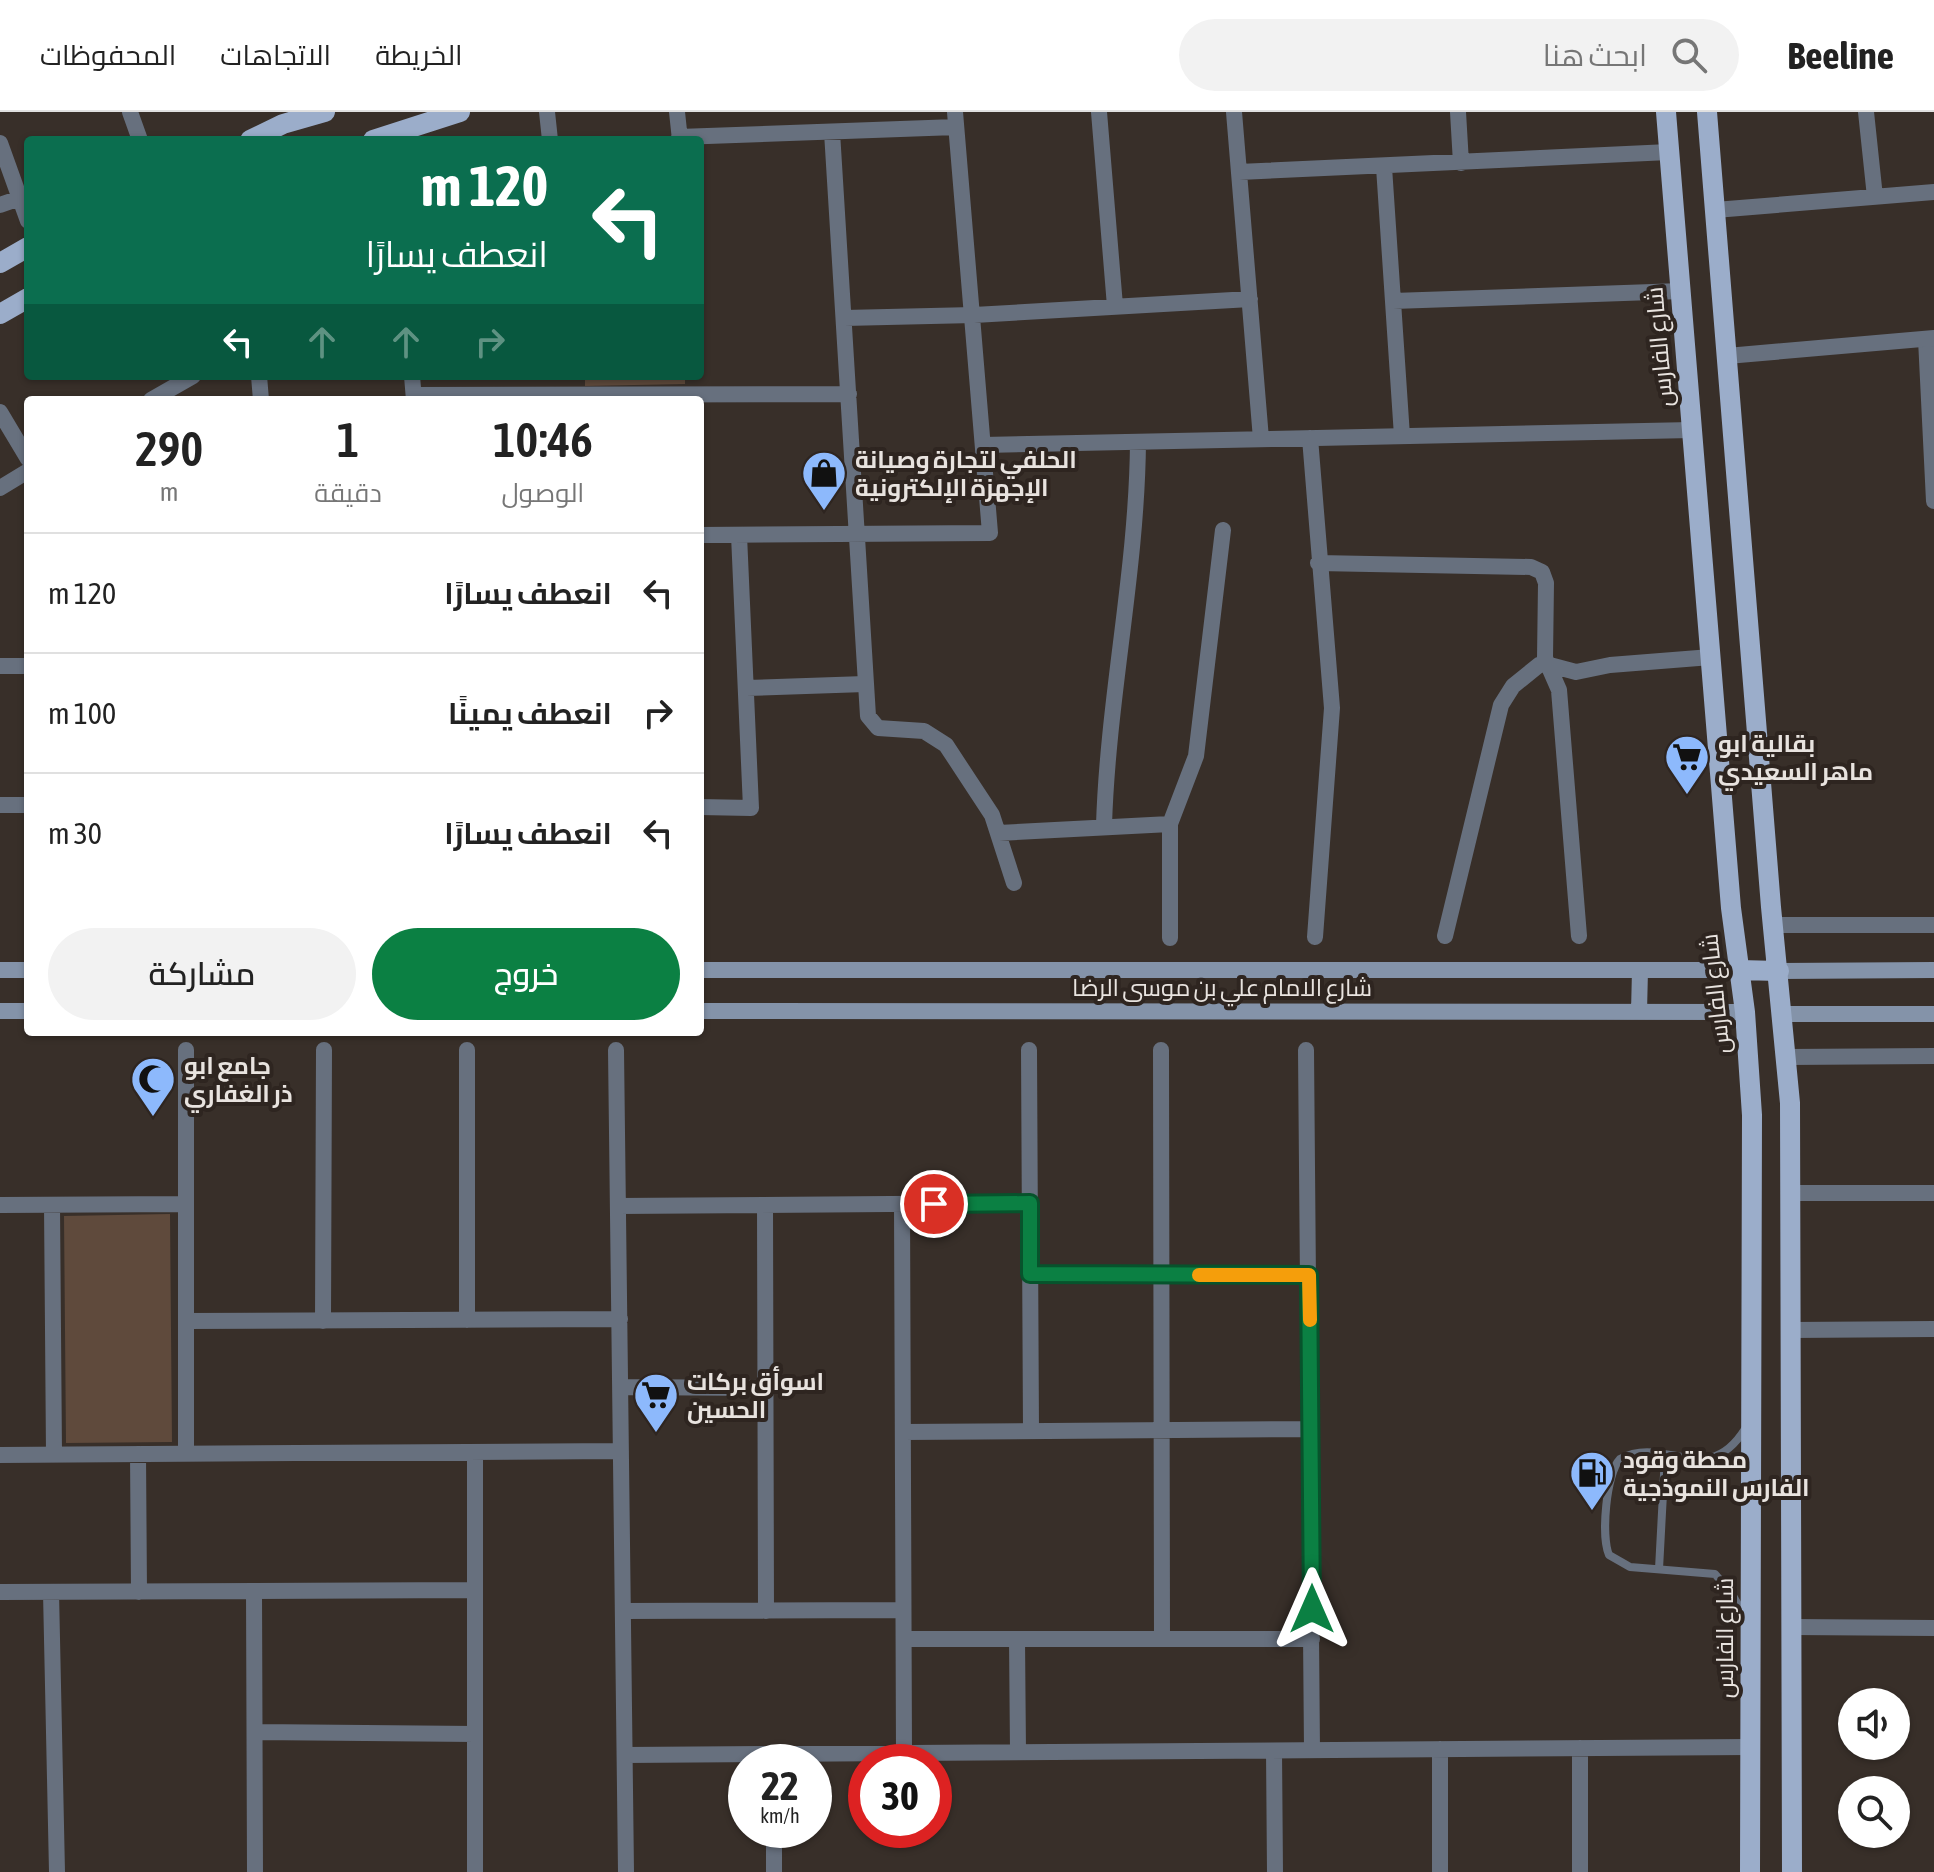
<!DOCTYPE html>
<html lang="ar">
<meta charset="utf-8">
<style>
body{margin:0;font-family:"Asap Condensed",Cairo,sans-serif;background:#f2f2f2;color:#222;direction:rtl;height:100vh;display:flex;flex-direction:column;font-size:30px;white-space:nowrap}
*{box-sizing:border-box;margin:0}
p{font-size:26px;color:#767676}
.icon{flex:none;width:44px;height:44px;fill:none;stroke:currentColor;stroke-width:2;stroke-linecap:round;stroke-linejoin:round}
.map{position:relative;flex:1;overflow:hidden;direction:ltr}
.details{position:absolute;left:24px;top:284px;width:680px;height:640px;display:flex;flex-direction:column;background:#fff;border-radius:8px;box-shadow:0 2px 6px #0004;direction:rtl}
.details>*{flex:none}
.banner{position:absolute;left:24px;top:24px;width:680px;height:244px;border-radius:8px;box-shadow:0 2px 6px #0004;direction:rtl;background:#0b6e4f;color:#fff;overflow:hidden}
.tools{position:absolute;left:1838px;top:1576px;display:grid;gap:16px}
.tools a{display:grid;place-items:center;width:72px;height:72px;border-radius:50%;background:#fff;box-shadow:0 2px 6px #0004;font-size:40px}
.speed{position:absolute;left:728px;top:1632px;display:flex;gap:16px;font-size:40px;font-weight:700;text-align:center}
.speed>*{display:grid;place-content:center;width:104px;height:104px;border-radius:50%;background:#fff;box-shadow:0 2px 6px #0004;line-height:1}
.speed small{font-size:20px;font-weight:400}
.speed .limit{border:12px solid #d22;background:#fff;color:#111}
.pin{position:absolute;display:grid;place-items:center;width:68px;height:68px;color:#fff;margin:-34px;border:4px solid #fff;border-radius:50%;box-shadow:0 2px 8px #0007}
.me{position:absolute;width:88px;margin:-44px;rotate:0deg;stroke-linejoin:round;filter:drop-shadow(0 0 6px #0008)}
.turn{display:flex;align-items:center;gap:28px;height:168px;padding:0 24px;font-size:36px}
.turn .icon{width:104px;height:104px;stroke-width:2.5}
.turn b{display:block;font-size:56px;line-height:68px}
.lanes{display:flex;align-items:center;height:76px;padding:0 24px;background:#0003;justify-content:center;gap:40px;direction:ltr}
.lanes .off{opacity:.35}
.eta{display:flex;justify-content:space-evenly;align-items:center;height:136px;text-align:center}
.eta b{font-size:48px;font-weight:600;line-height:56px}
.primary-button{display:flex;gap:16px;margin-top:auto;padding:16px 24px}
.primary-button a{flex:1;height:92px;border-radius:48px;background:#0b8043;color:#fff;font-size:32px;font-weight:600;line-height:92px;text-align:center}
.primary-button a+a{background:#f2f2f2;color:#222}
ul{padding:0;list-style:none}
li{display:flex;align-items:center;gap:24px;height:120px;padding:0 24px;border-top:2px solid #e0e0e0}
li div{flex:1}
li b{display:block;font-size:30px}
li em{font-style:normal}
header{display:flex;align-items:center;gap:48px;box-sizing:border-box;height:112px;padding:0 40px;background:#fff;border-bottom:2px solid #e0e0e0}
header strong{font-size:38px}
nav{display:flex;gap:44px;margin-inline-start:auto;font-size:28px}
.search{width:560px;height:72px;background:#f2f2f2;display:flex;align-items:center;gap:20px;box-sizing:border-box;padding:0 28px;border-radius:44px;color:#767676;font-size:30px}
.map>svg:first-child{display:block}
.green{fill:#5f4a3c}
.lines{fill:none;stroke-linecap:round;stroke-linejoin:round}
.service{stroke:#67707e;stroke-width:8}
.minor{stroke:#67707e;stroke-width:16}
.tertiary{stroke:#67707e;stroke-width:16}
.secondary{stroke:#8493a9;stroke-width:16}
.primary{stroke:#9badca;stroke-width:20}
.route-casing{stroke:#07532c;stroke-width:20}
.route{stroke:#0b8043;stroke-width:14}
.slow{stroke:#f59e0b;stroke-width:14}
.labels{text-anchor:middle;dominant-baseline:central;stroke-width:8;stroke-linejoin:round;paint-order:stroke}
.street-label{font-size:24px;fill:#e8e3df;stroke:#2e2520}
.poi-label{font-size:24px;font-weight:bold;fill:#e8e3df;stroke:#2e2520;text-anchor:start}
</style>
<header>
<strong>Beeline</strong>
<div class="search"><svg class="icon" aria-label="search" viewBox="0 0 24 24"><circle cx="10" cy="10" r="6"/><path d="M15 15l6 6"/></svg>ابحث هنا</div>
<nav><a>الخريطة</a><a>الاتجاهات</a><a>المحفوظات</a></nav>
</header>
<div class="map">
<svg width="1934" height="1760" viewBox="0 0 1934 1760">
<rect width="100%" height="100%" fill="#382f29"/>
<!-- green -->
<path class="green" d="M 585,264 L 685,264 L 685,272 L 585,274 Z
M 170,1102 L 172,1330 L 66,1331 L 64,1104 Z"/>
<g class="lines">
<!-- service -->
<path class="service" d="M 1659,1457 L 1665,1344
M 1745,1505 L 1732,1482 L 1715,1462 L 1630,1455 L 1609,1443 C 1601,1424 1606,1362 1620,1347 C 1664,1322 1707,1378 1745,1317"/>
<!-- minor -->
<path class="minor" d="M 130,0 L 140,28
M 547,0 L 550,28
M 677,0 L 680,28
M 1099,0 L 1115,194
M 1234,0 L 1261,327
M 1458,0 L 1461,51
M 1866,0 L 1875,85
M 832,20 L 868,604 L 878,616 L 924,619 L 946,633 L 992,703 L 1014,771
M 679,25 L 956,15
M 0,31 L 28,109
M 1384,55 L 1402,324
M 1239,60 L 1669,40
M 0,93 L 20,86
M 1715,98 L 1934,80
M 1393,189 L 1681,179
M 844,206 L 974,203 L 1250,187
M 1926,227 L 1934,389
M 259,264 L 261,288
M 412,264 L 414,288
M 414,283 L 849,282
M 151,288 L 193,264
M 0,300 L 28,347
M 1310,326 L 1332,596 L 1315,825
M 983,333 L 1692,318
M 0,376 L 28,359
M 700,423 L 990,421 L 955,0
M 1318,451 L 1531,455 L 1542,460 L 1546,471 L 1545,546 L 1559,578 L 1579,824
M 0,554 L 28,554
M 746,576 L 865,572
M 0,693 L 28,693
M 700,695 L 751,696 L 739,423
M 1104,713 C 1108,584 1137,459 1138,330
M 999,721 L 1170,712
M 1772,813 L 1934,813
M 1445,824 L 1501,593 L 1513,574 L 1539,553 L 1546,552 L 1576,560 L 1610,553 L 1711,545
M 1170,826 L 1170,712 L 1196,644 L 1223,418
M 467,938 L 467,1208
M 616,938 L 626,1760
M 1029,938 L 1031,1319
M 1161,938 L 1162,1527
M 1306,938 L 1312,1638
M 1787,945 L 1934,944
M 1790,1081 L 1934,1081
M 902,1092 L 904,1641
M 0,1093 L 186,1092
M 52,1093 L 54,1342
M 765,1093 L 766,1499
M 618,1094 L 1030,1091
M 1030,1162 L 1309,1163
M 186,1209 L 620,1207
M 323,1209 L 324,938
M 1791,1218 L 1934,1217
M 621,1275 L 766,1276
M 903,1320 L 1312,1317
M 475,1340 L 475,1760
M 138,1342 L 139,1480
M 186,1342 L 186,938
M 0,1343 L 621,1339
M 254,1479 L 255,1760
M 0,1480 L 475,1478
M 51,1480 L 57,1760
M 623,1499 L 903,1498
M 1791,1515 L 1934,1516
M 904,1527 L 1312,1527
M 1017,1527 L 1018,1640
M 255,1620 L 475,1622
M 1580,1636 L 1580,1760
M 1274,1639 L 1275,1760
M 625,1643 L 1750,1635
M 774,1718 L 774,1760
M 1440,1760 L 1440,1637"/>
<!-- tertiary -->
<path class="tertiary" d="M 1727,244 L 1934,226"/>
<!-- secondary -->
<path class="secondary" d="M 0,858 L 28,858
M 700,858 L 1739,858
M 1779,859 L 1934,858
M 0,899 L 28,899
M 700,899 L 1745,900
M 1639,900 L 1640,858
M 1783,902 L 1934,902"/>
<!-- primary -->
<path class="primary" d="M 1666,0 L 1731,796 L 1745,900 L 1752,1003 L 1750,1760
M 1707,0 L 1771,795 L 1790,991 L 1792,1760
M 250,28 L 283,12 L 325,0
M 373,28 L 460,0
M 0,151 L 28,135
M 0,202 L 28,186
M 1739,858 L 1779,859"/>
</g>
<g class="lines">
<!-- route casing -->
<g class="route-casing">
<path id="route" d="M 934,1092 L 1030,1091 L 1030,1162 L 1309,1163 L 1312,1497"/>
</g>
<!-- route -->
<use href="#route" class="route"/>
<!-- slow -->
<path class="slow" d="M 1199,1163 L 1309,1163 L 1310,1208"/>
</g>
<!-- icons -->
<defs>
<g id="shop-pin" transform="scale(2.3)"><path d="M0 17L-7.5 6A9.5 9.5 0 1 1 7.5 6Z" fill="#8db9fc" stroke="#2e2520"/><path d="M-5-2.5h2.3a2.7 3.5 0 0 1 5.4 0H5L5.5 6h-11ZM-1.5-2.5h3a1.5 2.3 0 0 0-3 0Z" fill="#111"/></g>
<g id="supermarket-pin" transform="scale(2.3)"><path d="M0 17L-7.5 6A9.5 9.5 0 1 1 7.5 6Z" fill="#8db9fc" stroke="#2e2520"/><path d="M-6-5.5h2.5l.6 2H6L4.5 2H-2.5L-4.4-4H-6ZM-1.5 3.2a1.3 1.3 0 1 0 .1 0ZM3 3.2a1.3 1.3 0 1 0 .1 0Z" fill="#111"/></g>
<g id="mosque-pin" transform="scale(2.3)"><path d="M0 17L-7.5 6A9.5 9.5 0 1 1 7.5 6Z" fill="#8db9fc" stroke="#2e2520"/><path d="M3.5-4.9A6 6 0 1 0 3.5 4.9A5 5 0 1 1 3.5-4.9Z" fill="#111"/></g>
<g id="fuel-pin" transform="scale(2.3)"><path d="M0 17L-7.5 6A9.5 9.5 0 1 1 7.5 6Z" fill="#8db9fc" stroke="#2e2520"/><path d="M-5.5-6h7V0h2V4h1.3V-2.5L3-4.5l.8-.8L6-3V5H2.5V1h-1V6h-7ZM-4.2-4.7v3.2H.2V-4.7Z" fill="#111"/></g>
</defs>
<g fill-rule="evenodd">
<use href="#shop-pin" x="824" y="361"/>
<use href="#supermarket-pin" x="1687" y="645"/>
<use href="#mosque-pin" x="153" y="967"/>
<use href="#supermarket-pin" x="656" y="1283"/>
<use href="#fuel-pin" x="1592" y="1361"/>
</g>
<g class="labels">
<!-- street labels -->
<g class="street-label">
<text transform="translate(1659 235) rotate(-95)">شارع الفارس</text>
<text x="1222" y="875">شارع الامام علي بن موسى الرضا</text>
<text transform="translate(1715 882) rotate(-96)">شارع الفارس</text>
<text transform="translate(1724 1526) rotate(-90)">شارع الفارس</text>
</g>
<!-- poi labels -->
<g class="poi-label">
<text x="855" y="347">الحلفي لتجارة وصيانة<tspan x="855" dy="28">الإجهزة الإلكترونية</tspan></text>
<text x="1718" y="631">بقالية ابو<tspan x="1718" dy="28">ماهر السعيدي</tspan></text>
<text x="184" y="953">جامع ابو<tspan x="184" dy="28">ذر الغفاري</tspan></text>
<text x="687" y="1269">اسوأق بركات<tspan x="687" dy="28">الحسين</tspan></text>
<text x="1623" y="1347">محطة وقود<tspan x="1623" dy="28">الفارس النموذجية</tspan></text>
</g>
</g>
</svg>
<div class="tools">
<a><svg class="icon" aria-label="sound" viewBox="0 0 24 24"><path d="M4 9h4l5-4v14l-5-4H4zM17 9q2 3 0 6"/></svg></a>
<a><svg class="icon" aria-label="search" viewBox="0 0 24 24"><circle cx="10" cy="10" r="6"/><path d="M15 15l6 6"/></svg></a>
</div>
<div class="speed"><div>22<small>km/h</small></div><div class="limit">30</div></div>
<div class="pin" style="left:934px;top:1092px;background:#d93025"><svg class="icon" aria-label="arrive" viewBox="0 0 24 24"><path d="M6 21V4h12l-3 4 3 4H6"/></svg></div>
<svg class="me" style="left:1312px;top:1497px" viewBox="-20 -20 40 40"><path d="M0-17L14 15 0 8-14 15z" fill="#0b8043" stroke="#fff" stroke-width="4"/></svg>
<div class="banner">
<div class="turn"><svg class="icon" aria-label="left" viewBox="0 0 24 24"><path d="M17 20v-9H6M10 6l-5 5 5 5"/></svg><div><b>120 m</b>انعطف يسارًا</div></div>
<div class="lanes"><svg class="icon" aria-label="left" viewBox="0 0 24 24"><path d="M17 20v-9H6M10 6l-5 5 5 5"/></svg><svg class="icon off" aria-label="ahead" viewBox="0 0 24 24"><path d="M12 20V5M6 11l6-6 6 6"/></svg><svg class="icon off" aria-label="ahead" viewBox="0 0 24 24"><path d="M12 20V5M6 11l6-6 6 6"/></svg><svg class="icon off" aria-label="right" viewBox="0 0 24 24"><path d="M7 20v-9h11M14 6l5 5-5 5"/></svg></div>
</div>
<section class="details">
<div class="eta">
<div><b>10:46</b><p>الوصول</p></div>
<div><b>1</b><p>دقيقة</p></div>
<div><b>290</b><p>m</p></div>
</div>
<ul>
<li><svg class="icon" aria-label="left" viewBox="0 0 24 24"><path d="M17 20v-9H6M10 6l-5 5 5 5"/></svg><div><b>انعطف يسارًا</b></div><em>120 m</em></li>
<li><svg class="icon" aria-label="right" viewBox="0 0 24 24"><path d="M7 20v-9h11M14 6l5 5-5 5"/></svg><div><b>انعطف يمينًا</b></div><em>100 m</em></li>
<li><svg class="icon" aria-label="left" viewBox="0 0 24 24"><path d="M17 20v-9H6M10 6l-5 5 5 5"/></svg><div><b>انعطف يسارًا</b></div><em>30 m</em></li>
</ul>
<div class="primary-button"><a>خروج</a><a>مشاركة</a></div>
</section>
</div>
